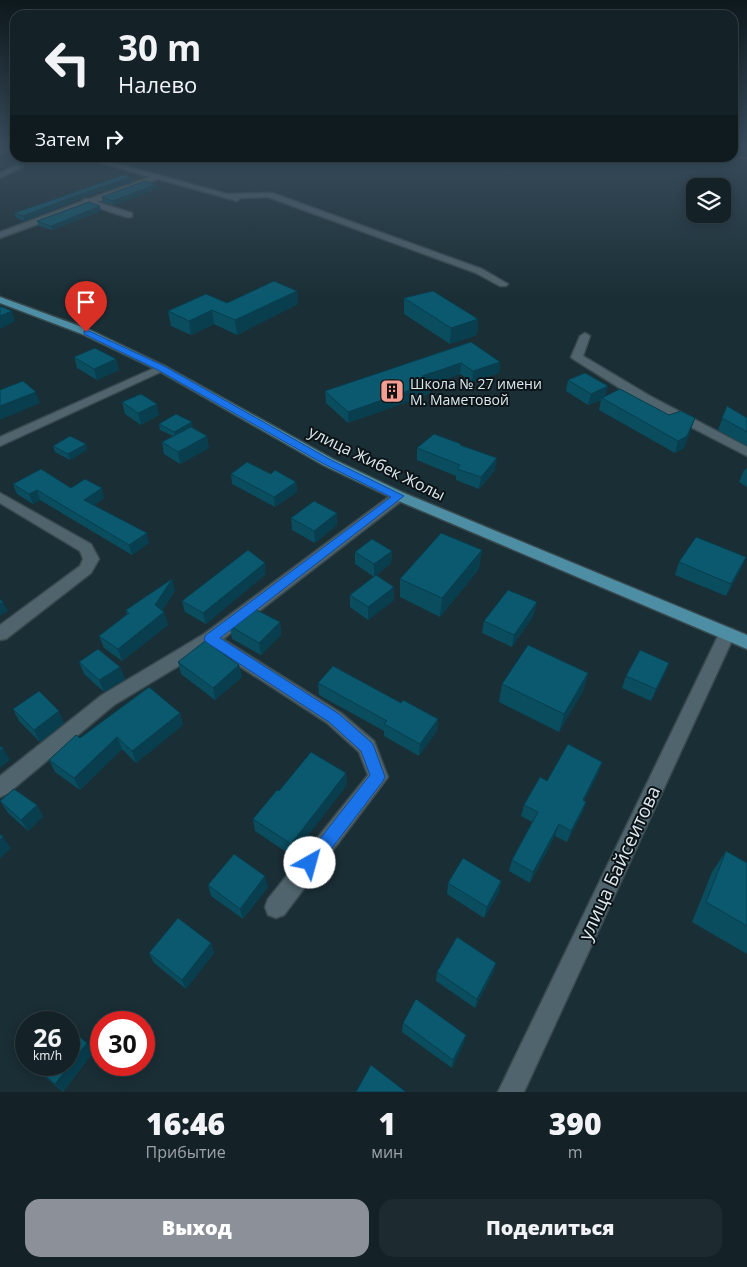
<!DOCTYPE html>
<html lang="ru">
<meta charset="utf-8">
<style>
body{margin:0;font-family:"Open Sans",sans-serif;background:#1d2a30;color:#f1f3f6;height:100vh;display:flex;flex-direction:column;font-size:19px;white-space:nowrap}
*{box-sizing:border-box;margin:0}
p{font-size:16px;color:#9da4a8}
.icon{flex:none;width:28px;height:28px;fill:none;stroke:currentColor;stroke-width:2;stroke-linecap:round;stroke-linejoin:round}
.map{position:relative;height:1092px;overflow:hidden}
.panel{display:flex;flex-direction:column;background:#142228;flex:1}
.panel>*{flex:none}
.top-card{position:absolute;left:10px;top:10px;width:728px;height:152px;border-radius:15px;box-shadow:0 2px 12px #0003,0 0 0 1px #333f45;background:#142228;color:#f1f3f6;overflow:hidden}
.fabs{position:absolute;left:686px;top:178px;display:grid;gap:10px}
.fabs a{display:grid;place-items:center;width:45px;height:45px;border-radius:10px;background:#142228;box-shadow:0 2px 12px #0003,0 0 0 1px #333f45;font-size:25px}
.speed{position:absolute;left:15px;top:1011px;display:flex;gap:10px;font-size:25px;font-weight:700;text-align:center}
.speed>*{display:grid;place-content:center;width:65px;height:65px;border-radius:50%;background:#142228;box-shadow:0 2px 12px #0003,0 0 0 1px #333f45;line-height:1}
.speed small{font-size:12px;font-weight:400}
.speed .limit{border:8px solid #d22;background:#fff;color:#111}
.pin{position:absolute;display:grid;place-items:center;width:42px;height:42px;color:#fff;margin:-51px -21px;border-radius:50% 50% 50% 0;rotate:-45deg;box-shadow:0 0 5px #0007}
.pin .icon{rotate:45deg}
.me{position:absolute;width:55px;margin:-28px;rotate:38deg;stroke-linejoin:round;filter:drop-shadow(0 0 4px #0008)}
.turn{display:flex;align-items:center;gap:18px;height:105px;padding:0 25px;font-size:22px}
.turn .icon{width:65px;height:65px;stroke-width:2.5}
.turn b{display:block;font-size:35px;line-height:42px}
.then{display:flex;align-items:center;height:48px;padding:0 25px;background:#0003;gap:10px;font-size:19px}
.eta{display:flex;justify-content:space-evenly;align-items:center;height:85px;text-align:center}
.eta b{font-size:30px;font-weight:800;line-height:35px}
.button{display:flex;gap:10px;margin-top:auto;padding:10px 25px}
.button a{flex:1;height:58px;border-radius:15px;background:#8c9099;color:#fff;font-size:20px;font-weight:800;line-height:58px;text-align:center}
.button a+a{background:#1d2a30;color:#f1f3f6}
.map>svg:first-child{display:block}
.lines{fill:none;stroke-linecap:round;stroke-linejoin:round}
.stream{stroke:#5e4647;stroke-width:3}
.minor-casing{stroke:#38494e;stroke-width:3}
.major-casing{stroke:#38494e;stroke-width:3}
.minor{fill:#4f646c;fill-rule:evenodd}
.major{fill:#4e8ea4;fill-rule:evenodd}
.wall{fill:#094d5f}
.shaded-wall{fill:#083e4e}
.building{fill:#0b596f;stroke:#083e4e}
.route{fill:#1a73e8;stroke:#114b97}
.labels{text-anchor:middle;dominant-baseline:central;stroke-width:4;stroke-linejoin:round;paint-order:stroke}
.far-poi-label{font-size:14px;fill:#dde9ee;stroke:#0c1418;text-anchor:start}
.street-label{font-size:16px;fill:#dde9ee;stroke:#0c1418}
.near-street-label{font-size:19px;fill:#dde9ee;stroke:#0c1418}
</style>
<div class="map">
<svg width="747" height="1092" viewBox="0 0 747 1092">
<rect width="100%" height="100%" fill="#1a2e35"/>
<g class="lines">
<!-- stream -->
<path class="stream" d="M 732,157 L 747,158"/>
<!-- minor casing -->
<g class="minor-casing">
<path id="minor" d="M 10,146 L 15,146 L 15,149 L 0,154 L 0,150 Z
M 85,158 L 95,158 L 227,194 L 272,193 L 482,269 L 508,284 L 506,286 L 500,286 L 476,273 L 268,197 L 240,198 L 237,201 L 158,179 L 97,202 L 132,213 L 132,217 L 126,217 L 90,205 L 0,238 L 0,232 L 83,201 L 84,199 L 89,199 L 150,177 Z
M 16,165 L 23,167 L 0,178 L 0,173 Z
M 585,333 L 590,336 L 583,356 L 650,396 L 747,447 L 747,456 L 642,402 L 573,359 L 571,357 L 580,336 Z
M 161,365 L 165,366 L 167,368 L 165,370 L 0,446 L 0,437 Z
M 399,492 L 404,493 L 406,496 L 404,499 L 223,639 L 341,713 L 374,741 L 388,777 L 284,915 L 276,918 L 268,915 L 265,907 L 268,899 L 368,775 L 359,752 L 327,723 L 210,647 L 114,705 L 7,794 L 0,797 L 0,776 L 102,695 L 204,634 L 394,493 Z
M 0,493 L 91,544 L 99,559 L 91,573 L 6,639 L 0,640 L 0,625 L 80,566 L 83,559 L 80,551 L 0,503 Z
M 727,628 L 733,629 L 735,634 L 524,1092 L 498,1092 L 719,634 L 721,629 Z"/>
</g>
<!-- major casing -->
<g class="major-casing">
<path id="major" d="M 0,297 L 90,330 L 165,366 L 333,459 L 404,493 L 747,635 L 747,649 L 394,499 L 323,465 L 157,370 L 82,334 L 0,303 Z"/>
</g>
<!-- minor -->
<use href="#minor" class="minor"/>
<!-- major -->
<use href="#major" class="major"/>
</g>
<!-- wall -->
<path class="wall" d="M 131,177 L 132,182 L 84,197 L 25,221 L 16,218 L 14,213 Z
M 156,184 L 157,189 L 114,205 L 103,202 L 102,197 Z
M 101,211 L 52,230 L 39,226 L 37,221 Z
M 297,291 L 298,304 L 237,335 L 214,324 L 191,335 L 171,326 L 168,311 L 227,303 Z
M 404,298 L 478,319 L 477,335 L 450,344 L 404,314 Z
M 471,342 L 500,362 L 499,373 L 472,382 L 460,374 L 430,385 L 429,394 L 348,423 L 326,403 L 325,391 Z
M 74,357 L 116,359 L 119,370 L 97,380 L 77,368 Z
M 568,380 L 606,396 L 669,415 L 695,418 L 684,448 L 675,453 L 599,410 L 601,400 L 588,405 L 566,391 Z
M 122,402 L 159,415 L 141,425 L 125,414 Z
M 727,406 L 747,418 L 747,446 L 718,430 Z
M 159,424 L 192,428 L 209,448 L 180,464 L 164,454 L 162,442 L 173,436 L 160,430 Z
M 53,446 L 87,450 L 70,460 L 55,452 Z
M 461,446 L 495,470 L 479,489 L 456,480 L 456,476 L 417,460 L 417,448 Z
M 747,468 L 747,487 L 739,482 L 744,470 Z
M 231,474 L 271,474 L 296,482 L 297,492 L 275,507 L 232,484 Z
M 13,484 L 71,488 L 104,498 L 94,505 L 149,543 L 132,555 L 40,500 L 33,504 L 17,494 Z
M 337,513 L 337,525 L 315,543 L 292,530 L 291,518 Z
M 392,551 L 391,563 L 374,577 L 355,564 L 355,552 Z
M 746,557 L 741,569 L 726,596 L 675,575 L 679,562 Z
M 479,569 L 440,617 L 400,597 L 400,579 Z
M 266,574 L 206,624 L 185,612 L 182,601 Z
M 172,579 L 175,591 L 162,611 L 164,612 L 168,625 L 122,661 L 104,648 L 99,636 L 127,614 L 126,610 Z
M 350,595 L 394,600 L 368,620 L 350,607 Z
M 534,615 L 512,647 L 482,633 L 484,621 Z
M 280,622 L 281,635 L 261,655 L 232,639 L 230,626 Z
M 79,662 L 120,667 L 125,679 L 104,692 L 84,674 Z
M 178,662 L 239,665 L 242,677 L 215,700 L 181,674 Z
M 669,663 L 664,675 L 651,701 L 622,688 L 626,676 Z
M 588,673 L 583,691 L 559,732 L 499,702 L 502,684 Z
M 318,683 L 401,703 L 438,719 L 437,731 L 419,756 L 384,736 L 384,731 L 319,695 Z
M 13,709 L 64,723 L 40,742 L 19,721 Z
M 180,713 L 183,725 L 136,763 L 122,749 L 80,790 L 55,772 L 49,760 L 80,738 Z
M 602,762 L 598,774 L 584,801 L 586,802 L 582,813 L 567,842 L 555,836 L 530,883 L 509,871 L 512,860 L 532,822 L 521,816 L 524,805 L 547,781 Z
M 346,773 L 347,785 L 292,856 L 255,831 L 253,819 L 279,791 Z
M 0,801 L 37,805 L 43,816 L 28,831 L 8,813 Z
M 726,851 L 747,863 L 747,954 L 692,922 L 712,872 Z
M 501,881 L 499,892 L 484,918 L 447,894 L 448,883 Z
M 208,885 L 268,887 L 243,919 L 211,896 Z
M 211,943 L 214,953 L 186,989 L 154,963 L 149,953 Z
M 496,963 L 493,973 L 475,1008 L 436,981 L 437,972 Z
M 403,1023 L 464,1043 L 452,1068 L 402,1032 Z
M 94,1051 L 63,1092 L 31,1065 L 69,1065 Z"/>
<!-- shaded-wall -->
<path class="shaded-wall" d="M 131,177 L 132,182 L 84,197 L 25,221 L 23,216 L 83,193 Z
M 156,184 L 157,189 L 114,205 L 113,201 Z
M 100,206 L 101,211 L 52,230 L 51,226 Z
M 297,291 L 298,304 L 237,335 L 235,320 Z
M 212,310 L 214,324 L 191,335 L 189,321 Z
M 12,311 L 15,321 L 0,329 L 0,316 Z
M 478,319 L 477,335 L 450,344 L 451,328 Z
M 116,359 L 119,370 L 97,380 L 94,369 Z
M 500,362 L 499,373 L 472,382 L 473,371 Z
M 461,363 L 460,374 L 430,385 L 429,394 L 348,423 L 348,412 L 422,376 Z
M 608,386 L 605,398 L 602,398 L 601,400 L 588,405 L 591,394 Z
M 36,392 L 40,403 L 0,420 L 0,406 Z
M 157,404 L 159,415 L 141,425 L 138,413 Z
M 695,418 L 684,448 L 675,453 L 678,441 Z
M 192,422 L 193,428 L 176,438 L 174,432 Z
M 207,436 L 209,448 L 180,464 L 178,452 Z
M 86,444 L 87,450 L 70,460 L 68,454 Z
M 497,458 L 495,470 L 479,489 L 481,477 Z
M 296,482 L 297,492 L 275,507 L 274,497 Z
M 102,488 L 104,498 L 87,510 L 84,500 Z
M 37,490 L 40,500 L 33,504 L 29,494 Z
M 337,513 L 337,525 L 315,543 L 314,531 Z
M 147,533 L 149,543 L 132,555 L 129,545 Z
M 482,550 L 479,569 L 440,617 L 442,598 Z
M 392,551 L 391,563 L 374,577 L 374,564 Z
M 746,557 L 741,569 L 726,596 L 731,584 Z
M 265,563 L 266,574 L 206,624 L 203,613 Z
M 172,579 L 175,591 L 158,617 L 164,612 L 168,625 L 122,661 L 118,649 L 155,605 Z
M 394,587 L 394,600 L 368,620 L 368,607 Z
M 3,602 L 8,611 L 0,616 L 0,604 Z
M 537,602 L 534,615 L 512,647 L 514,635 Z
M 280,622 L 281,635 L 261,655 L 259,643 Z
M 669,663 L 664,675 L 651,701 L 656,689 Z
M 239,665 L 242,677 L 215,700 L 213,688 Z
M 120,667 L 125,679 L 104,692 L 99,680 Z
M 588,673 L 583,691 L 559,732 L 564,714 Z
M 59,711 L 64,723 L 40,742 L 34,730 Z
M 180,713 L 183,725 L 136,763 L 132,751 Z
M 438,719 L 437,731 L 419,756 L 420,744 Z
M 117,737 L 122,749 L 80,790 L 74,778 Z
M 3,748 L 10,760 L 0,768 L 0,751 Z
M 602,762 L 598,774 L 579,811 L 583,800 Z
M 346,773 L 347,785 L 292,856 L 291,844 Z
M 586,802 L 582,813 L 567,842 L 571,831 Z
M 37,805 L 43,816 L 28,831 L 21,820 Z
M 559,824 L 555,836 L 530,883 L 533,872 Z
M 3,837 L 11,848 L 0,859 L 0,840 Z
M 265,876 L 268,887 L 243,919 L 240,909 Z
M 501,881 L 499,892 L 484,918 L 487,907 Z
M 211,943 L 214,953 L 186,989 L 182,980 Z
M 496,963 L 493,973 L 475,1008 L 477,999 Z
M 466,1035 L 464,1043 L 452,1068 L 453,1060 Z
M 87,1043 L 94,1051 L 63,1092 L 55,1084 Z"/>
<!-- building -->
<path class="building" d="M 123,175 L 131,177 L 83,193 L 23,216 L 14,213 L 61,197 Z
M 145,181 L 156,184 L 113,201 L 102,197 Z
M 89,202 L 100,206 L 51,226 L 37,221 Z
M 274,281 L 297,291 L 235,320 L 212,310 L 189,321 L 168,311 L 206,294 L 227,303 Z
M 433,291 L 478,319 L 451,328 L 404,298 Z
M 0,306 L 12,311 L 0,316 Z
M 471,342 L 500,362 L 473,371 L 461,363 L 422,376 L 430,383 L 348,412 L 325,391 Z
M 95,348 L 116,359 L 94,369 L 74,357 Z
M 585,373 L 608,386 L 591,394 L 568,380 Z
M 23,381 L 36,392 L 0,406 L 0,390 Z
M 620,389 L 669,415 L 681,411 L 695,418 L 687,436 L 678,441 L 602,398 Z
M 141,394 L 157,404 L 138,413 L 122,402 Z
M 727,406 L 747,418 L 747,432 L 722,418 Z
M 176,414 L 192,422 L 174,432 L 159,424 Z
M 191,427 L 207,436 L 178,452 L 162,442 Z
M 434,434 L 461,444 L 460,445 L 497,458 L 481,477 L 457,469 L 460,465 L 417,448 Z
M 70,436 L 86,444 L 68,454 L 53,446 Z
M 247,462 L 271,474 L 275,470 L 296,482 L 274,497 L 231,474 Z
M 41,469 L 71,488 L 85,479 L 102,488 L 84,500 L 147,533 L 129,545 L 37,490 L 29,494 L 13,484 Z
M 314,501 L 337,513 L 314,531 L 291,518 Z
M 441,533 L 482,550 L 442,598 L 400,579 Z
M 696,537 L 746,557 L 731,584 L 679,562 Z
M 372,539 L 392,551 L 374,564 L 355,552 Z
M 248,550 L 265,563 L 203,613 L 182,601 Z
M 376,575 L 394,587 L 368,607 L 350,595 Z
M 172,579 L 155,605 L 164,612 L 118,649 L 99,636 L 129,613 L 126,610 Z
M 508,590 L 537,602 L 514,635 L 484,621 Z
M 0,599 L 3,602 L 0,604 Z
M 251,607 L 280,622 L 259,643 L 230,626 Z
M 205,641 L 239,665 L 213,688 L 178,662 Z
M 528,645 L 588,673 L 564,714 L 502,684 Z
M 98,649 L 120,667 L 99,680 L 79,662 Z
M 640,650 L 669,663 L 656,689 L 626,676 Z
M 333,666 L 401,703 L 403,700 L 438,719 L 420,744 L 384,724 L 387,721 L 318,683 Z
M 149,687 L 180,713 L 132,751 L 117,737 L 74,778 L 49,760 L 76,735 L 80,738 Z
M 39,691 L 59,711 L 34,730 L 13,709 Z
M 568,744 L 602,762 L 583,800 L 586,802 L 571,831 L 559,824 L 533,872 L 512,860 L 538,812 L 524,805 L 540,777 L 547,781 Z
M 0,746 L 3,748 L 0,751 Z
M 311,752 L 346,773 L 291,844 L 253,819 L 277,790 L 279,791 Z
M 14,789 L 37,805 L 21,820 L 0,801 Z
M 0,834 L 3,837 L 0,840 Z
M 726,851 L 747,863 L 747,926 L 706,902 Z
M 234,854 L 265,876 L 240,909 L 208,885 Z
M 463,858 L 501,881 L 487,907 L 448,883 Z
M 178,918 L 211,943 L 182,980 L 149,953 Z
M 457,937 L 496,963 L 477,999 L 437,972 Z
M 416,999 L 466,1035 L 453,1060 L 403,1023 Z
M 47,1011 L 62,1022 L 37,1022 Z
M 69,1028 L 87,1043 L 55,1084 L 32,1065 L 69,1065 Z
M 26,1036 L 26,1060 L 15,1051 Z
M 371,1065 L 406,1092 L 356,1092 Z"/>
<!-- sky -->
<linearGradient id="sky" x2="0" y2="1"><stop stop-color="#0e191d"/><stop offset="0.49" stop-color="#384c5c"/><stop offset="1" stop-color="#384c5c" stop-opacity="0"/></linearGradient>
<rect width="747" height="299" fill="url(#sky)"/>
<!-- route -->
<path class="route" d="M 84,331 L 89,331 L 164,366 L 331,460 L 404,496 L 220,638 L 339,714 L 372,743 L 374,747 L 385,777 L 383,781 L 316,869 L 310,871 L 305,869 L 302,863 L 305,858 L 370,775 L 361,751 L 329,722 L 206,642 L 204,639 L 206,635 L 391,497 L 324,464 L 158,370 L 84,334 Z"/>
<!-- icons -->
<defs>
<g id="building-square" transform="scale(1.25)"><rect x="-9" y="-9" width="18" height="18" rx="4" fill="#f59c93" stroke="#0c1418"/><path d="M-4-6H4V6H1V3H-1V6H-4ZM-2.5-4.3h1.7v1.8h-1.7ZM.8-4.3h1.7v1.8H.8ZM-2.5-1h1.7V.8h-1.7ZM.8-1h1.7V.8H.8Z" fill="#111"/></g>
</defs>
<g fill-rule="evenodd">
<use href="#building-square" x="392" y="391"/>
</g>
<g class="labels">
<!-- far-poi labels -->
<g class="far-poi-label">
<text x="410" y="383">Школа № 27 имени<tspan x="410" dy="16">М. Маметовой</tspan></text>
</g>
<!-- street labels -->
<g class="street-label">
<text transform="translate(377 463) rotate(26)">улица Жибек Жолы</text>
</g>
<!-- near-street labels -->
<g class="near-street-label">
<text transform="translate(619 863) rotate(-65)">улица Байсеитова</text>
</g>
</g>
</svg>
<div class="fabs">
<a><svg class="icon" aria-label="layers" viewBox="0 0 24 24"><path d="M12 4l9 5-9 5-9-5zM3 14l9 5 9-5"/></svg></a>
</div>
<div class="speed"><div>26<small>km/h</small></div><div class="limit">30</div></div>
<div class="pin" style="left:86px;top:332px;background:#d93025"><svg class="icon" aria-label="arrive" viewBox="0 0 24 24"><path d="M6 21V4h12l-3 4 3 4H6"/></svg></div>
<svg class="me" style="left:310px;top:863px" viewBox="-20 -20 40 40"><circle r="19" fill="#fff"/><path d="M0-13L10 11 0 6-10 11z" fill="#1a73e8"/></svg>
<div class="top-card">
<div class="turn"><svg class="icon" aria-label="left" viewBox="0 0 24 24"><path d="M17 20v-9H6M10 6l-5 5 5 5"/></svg><div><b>30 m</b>Налево</div></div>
<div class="then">Затем<svg class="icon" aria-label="right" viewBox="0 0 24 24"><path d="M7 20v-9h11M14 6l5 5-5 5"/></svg></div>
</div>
</div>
<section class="panel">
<div class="eta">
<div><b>16:46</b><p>Прибытие</p></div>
<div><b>1</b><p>мин</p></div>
<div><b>390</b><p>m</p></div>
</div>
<div class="button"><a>Выход</a><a>Поделиться</a></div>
</section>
